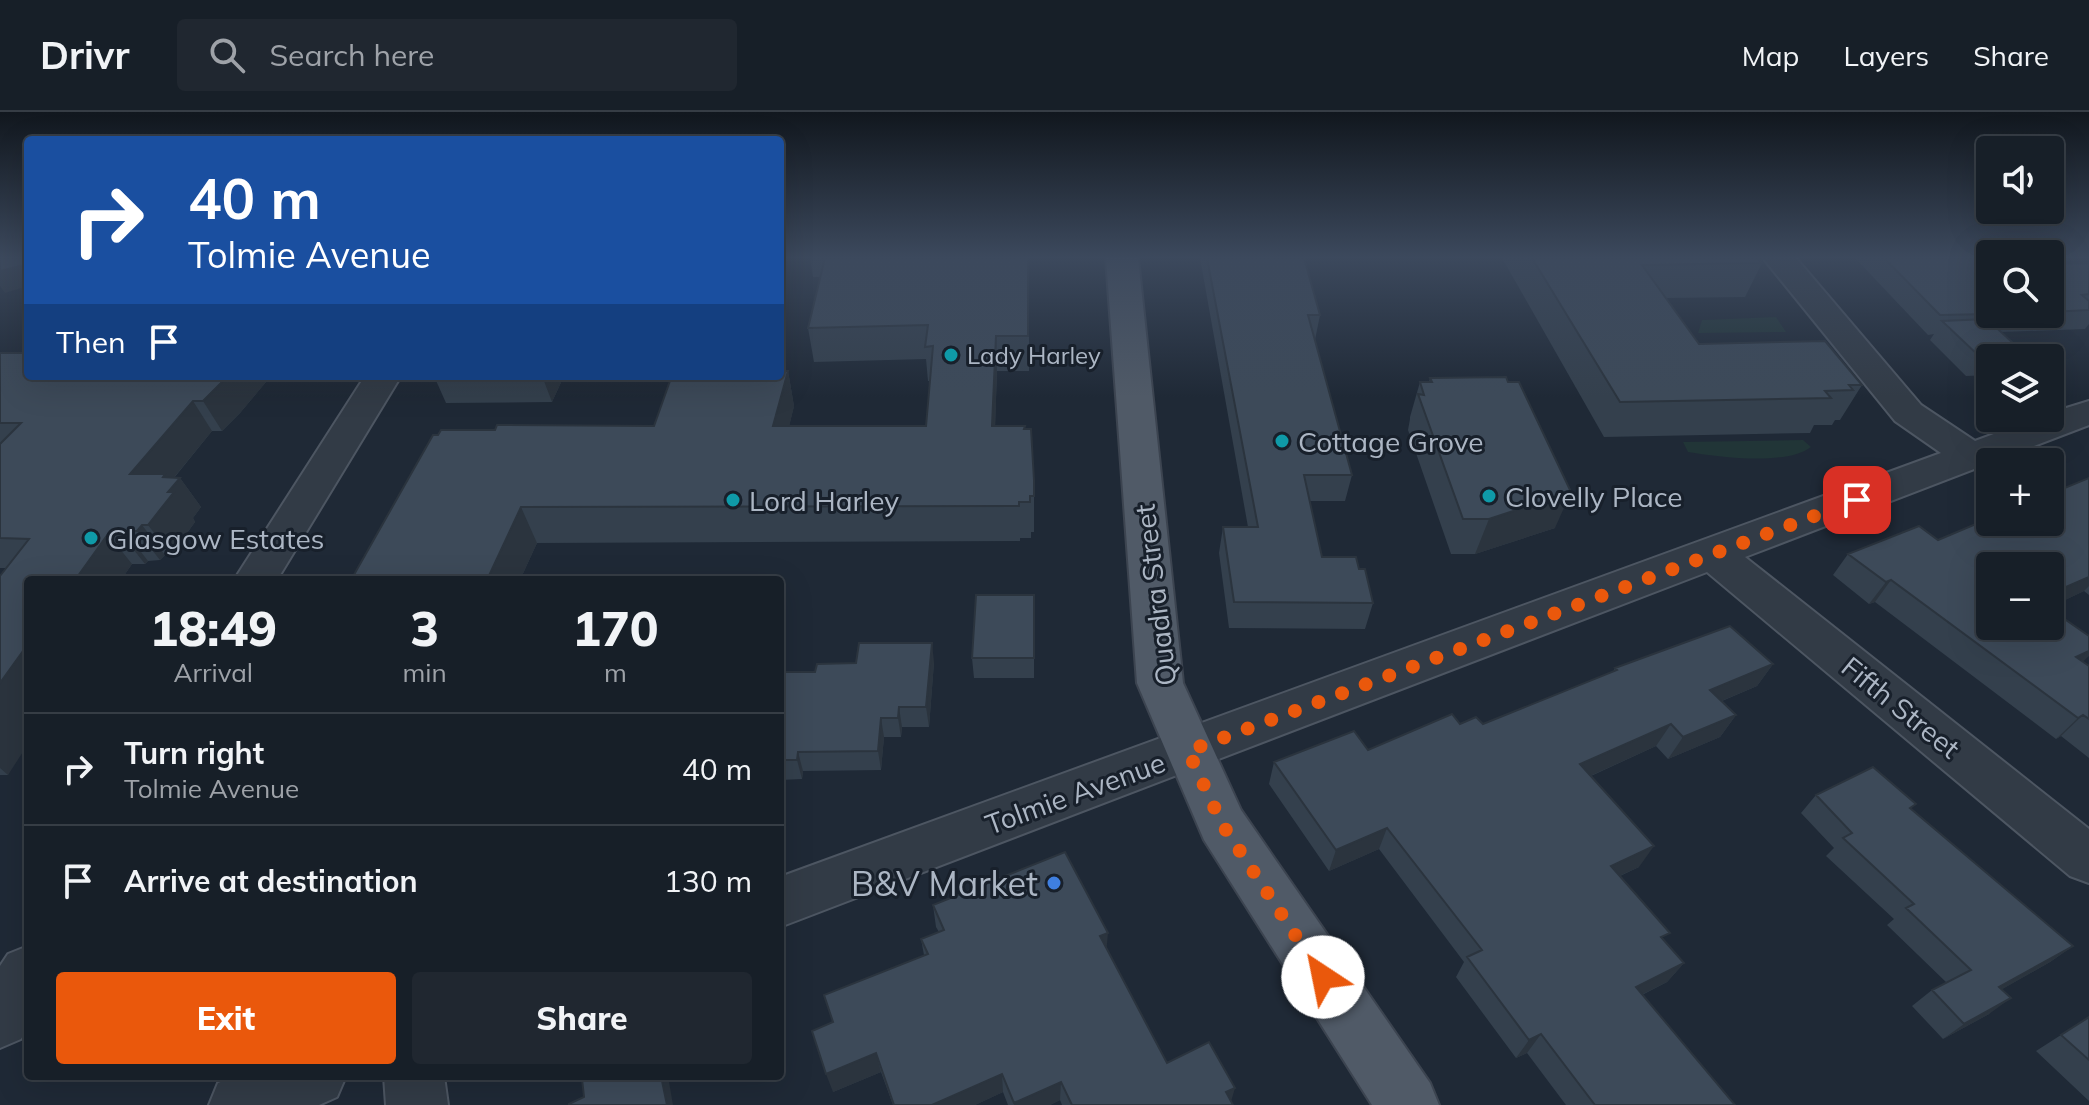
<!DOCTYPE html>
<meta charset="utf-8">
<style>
body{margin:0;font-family:Mulish,sans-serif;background:#202730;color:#f1f3f6;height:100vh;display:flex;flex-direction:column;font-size:30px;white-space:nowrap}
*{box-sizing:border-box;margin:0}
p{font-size:26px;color:#9ea2a8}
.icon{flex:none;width:44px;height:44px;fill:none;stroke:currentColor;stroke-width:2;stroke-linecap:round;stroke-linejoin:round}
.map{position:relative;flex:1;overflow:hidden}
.sheet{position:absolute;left:24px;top:464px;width:760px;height:504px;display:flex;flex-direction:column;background:#171f28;border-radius:8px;box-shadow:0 8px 32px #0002,0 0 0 2px #363d45}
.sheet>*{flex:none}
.top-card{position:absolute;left:24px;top:24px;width:760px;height:244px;border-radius:8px;box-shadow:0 8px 32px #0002,0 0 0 2px #363d45;background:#1a4fa0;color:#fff;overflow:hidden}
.fabs{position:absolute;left:1976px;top:24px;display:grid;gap:16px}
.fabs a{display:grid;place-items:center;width:88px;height:88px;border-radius:8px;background:#171f28;box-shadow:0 8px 32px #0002,0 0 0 2px #363d45;font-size:40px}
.pin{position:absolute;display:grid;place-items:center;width:68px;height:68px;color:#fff;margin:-34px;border-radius:16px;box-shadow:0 4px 12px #0006}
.me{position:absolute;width:88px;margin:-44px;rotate:326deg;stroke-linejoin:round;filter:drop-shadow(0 0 6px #0008)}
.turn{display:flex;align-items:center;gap:28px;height:168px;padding:0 32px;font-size:36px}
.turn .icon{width:104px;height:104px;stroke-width:2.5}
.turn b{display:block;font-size:56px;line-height:68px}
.then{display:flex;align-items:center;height:76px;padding:0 32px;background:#0003;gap:16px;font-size:30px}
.eta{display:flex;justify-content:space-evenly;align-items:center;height:136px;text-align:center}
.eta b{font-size:48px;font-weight:800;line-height:56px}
.button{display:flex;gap:16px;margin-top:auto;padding:16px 32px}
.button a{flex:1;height:92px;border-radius:8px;background:#ea580c;color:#fff;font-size:32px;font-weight:800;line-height:92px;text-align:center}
.button a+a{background:#202730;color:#f1f3f6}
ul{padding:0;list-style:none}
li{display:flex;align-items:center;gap:24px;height:112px;padding:0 32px;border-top:2px solid #363d45}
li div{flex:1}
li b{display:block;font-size:30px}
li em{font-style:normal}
header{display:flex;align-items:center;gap:48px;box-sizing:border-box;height:112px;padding:0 40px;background:#171f28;border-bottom:2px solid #363d45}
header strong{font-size:38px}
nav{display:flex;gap:44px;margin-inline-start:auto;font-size:28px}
.search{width:560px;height:72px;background:#202730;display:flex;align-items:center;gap:20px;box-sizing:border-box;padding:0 28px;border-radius:8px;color:#9ea2a8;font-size:30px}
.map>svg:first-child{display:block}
.green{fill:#213537}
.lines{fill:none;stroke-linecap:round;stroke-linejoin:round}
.minor-casing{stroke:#4d5662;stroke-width:4}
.major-casing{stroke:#3c4450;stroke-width:4}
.minor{fill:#323b46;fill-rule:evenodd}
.major{fill:#505a67;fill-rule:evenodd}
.wall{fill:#34404d}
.shaded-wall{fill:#2b343e}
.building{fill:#3d4a59;stroke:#2b343e;stroke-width:2}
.route{stroke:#ea580c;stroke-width:14;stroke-dasharray:0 25.2}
.culture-dot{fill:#0f9aa8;stroke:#18202b;stroke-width:3}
.shop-dot{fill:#3f7fe0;stroke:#18202b;stroke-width:3}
.labels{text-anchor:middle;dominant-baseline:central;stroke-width:6;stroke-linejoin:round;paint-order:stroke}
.far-poi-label{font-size:24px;fill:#acb6c4;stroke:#18202b;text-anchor:start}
.poi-label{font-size:28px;fill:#acb6c4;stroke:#18202b;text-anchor:start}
.street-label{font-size:28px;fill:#acb6c4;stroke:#18202b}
.near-poi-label{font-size:34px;fill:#acb6c4;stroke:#18202b;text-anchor:end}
</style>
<header>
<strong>Drivr</strong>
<div class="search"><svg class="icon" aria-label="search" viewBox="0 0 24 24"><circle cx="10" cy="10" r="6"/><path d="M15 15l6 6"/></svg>Search here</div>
<nav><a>Map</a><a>Layers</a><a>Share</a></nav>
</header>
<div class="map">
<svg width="2089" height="993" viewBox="0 0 2089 993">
<rect width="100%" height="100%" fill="#1f2936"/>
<!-- green -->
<path class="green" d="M 1776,205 L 1786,220 L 1698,221 L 1702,208 Z
M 1803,328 L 1811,335 C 1787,354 1718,345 1688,340 L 1683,330 Z"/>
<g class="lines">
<!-- minor casing -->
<g class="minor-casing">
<path id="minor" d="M 1763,146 L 1796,146 L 1921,293 L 1975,329 L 2037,306 L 2050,306 L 2050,301 L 2089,289 L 2089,313 L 1745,445 L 2089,717 L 2089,771 L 2070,764 L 1707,460 L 780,815 L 780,765 L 1941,341 L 1895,309 Z
M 365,264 L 401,264 L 277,468 L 234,468 Z
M 28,834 L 28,915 L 21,927 L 0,936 L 0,854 L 8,842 Z
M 236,964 L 346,964 L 337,985 L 319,993 L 209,993 L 218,971 Z
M 384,964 L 444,964 L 448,993 L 386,993 Z"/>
</g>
<!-- major casing -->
<g class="major-casing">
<path id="major" d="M 1106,146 L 1138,146 L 1183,571 L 1241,698 L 1430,971 L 1439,993 L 1372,993 L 1204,728 L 1137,571 Z"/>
</g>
<!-- minor -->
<use href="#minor" class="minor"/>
<!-- major -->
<use href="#major" class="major"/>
</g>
<!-- wall -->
<path class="wall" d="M 810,146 L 1029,146 L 1029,259 L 997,259 L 995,314 L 1034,368 L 1034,420 L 1031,420 L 1031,426 L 1020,426 L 1020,429 L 537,431 L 520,468 L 351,468 L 495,318 L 654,314 L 788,259 L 794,294 L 789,314 L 926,314 L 930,269 L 928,269 L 926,247 L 814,250 L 808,216 L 821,165 L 813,165 Z
M 1200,146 L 1304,146 L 1320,203 L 1315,228 L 1352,363 L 1345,389 L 1309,389 L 1322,445 L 1359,457 L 1373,491 L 1365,517 L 1229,516 L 1219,441 L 1223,415 L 1248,415 Z
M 1502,146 L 1757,146 L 1762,151 L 1745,185 L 1666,186 L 1699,232 L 1862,273 L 1840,308 L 1835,308 L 1832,313 L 1814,313 L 1810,321 L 1604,325 Z
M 1857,146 L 1990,146 L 1990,202 L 2050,202 L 2050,148 L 2055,152 L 2089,151 L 2089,212 L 2085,217 L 2001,220 L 2026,243 L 2024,246 L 1990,246 L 1990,263 L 1966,264 L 1930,228 L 1934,222 L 1928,223 L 1856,147 Z
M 0,241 L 271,264 L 240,301 L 222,319 L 212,319 L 174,366 L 180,366 L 201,395 L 193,406 L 195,410 L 171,443 L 165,443 L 160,448 L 148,449 L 145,452 L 132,452 L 121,468 L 28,468 L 23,611 L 8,663 L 0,663 L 0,464 L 6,456 L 0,456 Z
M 434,264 L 564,264 L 552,290 L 446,291 Z
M 1430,266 L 1555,416 L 1475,442 L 1451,442 L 1408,318 L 1410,307 L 1410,305 L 1420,270 L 1429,270 Z
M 2089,366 L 2089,483 L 2084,479 L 2050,495 L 2050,454 L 1990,454 L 2083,550 L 2089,554 L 2089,646 L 2061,624 L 2056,627 L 1875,490 L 1869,492 L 1833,463 L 1848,442 L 1938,428 Z
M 1034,483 L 1034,566 L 974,566 L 972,546 Z
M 934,550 L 929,615 L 902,615 L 901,625 L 884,625 L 881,658 L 803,659 L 802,667 L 780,668 L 780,560 L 815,560 Z
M 1773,552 L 1757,574 L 1722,589 L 1736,603 L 1720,625 L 1668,647 L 1656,634 L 1591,664 L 1639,755 L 1620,764 L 1664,828 L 1684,851 L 1667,870 L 1642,883 L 1735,993 L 1566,993 L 1527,941 L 1516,946 L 1456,865 L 1464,850 L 1379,737 L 1329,759 L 1269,672 L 1274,650 L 1368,638 L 1460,612 L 1483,612 L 1613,560 L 1615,556 Z
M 1816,683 L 1911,697 L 2073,834 L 2050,850 L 2002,877 L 1989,902 L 1943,927 L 1912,894 L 1932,878 L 1947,871 L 1887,813 L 1894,807 L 1826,744 L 1834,736 L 1801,701 Z
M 933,793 L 1107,837 L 1167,951 L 1231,989 L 1233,993 L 1062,993 L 1060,988 L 1050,993 L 1008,993 L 1003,980 L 975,993 L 893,993 L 881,960 L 833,980 L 924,843 L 921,827 L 939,820 L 936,815 Z
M 2089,905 L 2089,989 L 2036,939 Z"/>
<!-- shaded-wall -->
<path class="shaded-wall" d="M 28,152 L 28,174 L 5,181 L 0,174 L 0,159 Z
M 996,224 L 997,259 L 994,349 L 992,314 Z
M 788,259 L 794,294 L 781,349 L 773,314 Z
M 228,264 L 271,264 L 240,301 L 222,319 L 203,289 Z
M 542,264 L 564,264 L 552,290 Z
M 193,289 L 212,319 L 171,369 L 180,366 L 201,395 L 193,406 L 195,410 L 171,443 L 148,413 L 130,362 Z
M 1571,380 L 1555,416 L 1475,442 L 1489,407 Z
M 521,395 L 537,431 L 520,468 L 487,468 Z
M 142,413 L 165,443 L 160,448 L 137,419 Z
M 125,419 L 148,449 L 145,452 L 122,423 Z
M 108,422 L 132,452 L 121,468 L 75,468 Z
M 2089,465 L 2089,474 L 2084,479 L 2050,495 L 2050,482 Z
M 1891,468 L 1875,490 L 1869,492 L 1886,470 Z
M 932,531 L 934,550 L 929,615 L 926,595 Z
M 28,532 L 28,603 L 23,611 L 28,616 L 28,632 L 8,663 L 0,656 L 0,571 Z
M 2089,537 L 2089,544 L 2075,557 L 2076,545 Z
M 1773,552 L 1757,574 L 1695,600 L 1710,578 Z
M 899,595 L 902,615 L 901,625 L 898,606 Z
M 1736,603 L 1720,625 L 1668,647 L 1683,625 Z
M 2083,603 L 2061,624 L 2056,627 L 2078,606 Z
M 881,606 L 884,625 L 881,658 L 878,639 Z
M 1671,612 L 1656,634 L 1568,674 L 1580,652 Z
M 798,640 L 803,659 L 802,667 L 797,648 Z
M 1387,716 L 1379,737 L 1329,759 L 1336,738 Z
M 1654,734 L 1639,755 L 1597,774 L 1611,754 Z
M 1108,821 L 1106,842 L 1100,824 Z
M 2073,834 L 2050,850 L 1978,891 L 1999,875 Z
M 1684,851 L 1667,870 L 1619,894 L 1636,875 Z
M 2011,886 L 1989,902 L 1943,927 L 1964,912 Z
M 1541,922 L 1527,941 L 1516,946 L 1529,928 Z
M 876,941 L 881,960 L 833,980 L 826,962 Z
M 1002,962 L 1003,980 L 975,993 L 932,993 Z
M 661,964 L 668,964 L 673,993 L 667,993 Z
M 1061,970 L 1060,988 L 1050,993 L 1014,993 L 1014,991 Z
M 1235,976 L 1230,993 L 1226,980 Z"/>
<!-- building -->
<path class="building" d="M 0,146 L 28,146 L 28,152 L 0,159 Z
M 825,146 L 1028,146 L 1028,224 L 996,224 L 992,314 L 1025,314 L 1024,317 L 1031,317 L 1034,368 L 1034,384 L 1030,384 L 1030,390 L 1019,390 L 1019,394 L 521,395 L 487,468 L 351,468 L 433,323 L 438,323 L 441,318 L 495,318 L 497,313 L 654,314 L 671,266 L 676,266 L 677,264 L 780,264 L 780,259 L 788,259 L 773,314 L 926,314 L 933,234 L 925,235 L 928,213 L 808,216 Z
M 1207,146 L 1304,146 L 1320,203 L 1308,203 L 1352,363 L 1304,363 L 1322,445 L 1356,445 L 1359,457 L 1365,457 L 1373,491 L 1234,490 L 1223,415 L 1258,415 Z
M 1532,146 L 1757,146 L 1762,151 L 1642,153 L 1699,232 L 1825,229 L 1862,273 L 1849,273 L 1853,278 L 1825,279 L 1831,286 L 1620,290 Z
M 1884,146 L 1990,146 L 1990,202 L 1940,203 Z
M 2050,148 L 2055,152 L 2089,151 L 2089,182 L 2082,183 L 2089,189 L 2089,198 L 2050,200 Z
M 1987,207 L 2026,243 L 1980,245 L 1942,209 Z
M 0,241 L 28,241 L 28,264 L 228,264 L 203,289 L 193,289 L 130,362 L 165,362 L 163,365 L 180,366 L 168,380 L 174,380 L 148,413 L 142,413 L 137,419 L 125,419 L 122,423 L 108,422 L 75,468 L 28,468 L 28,532 L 0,571 L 0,464 L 29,427 L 0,426 L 0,332 L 21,311 L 0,311 Z
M 1506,265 L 1508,270 L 1519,270 L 1571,380 L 1489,407 L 1463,407 L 1418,282 L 1424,283 L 1420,270 L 1432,270 L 1430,266 Z
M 2089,366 L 2089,465 L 2050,482 L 2050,454 L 1990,454 L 1990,514 L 2050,514 L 2050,497 L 2089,524 L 2089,539 L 2076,545 L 2089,554 L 2089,607 L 2083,603 L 2078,606 L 1891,468 L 1886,470 L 1848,442 L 1919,414 L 1938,428 L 1990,406 L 1990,410 L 2050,410 L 2050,382 Z
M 976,483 L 1034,483 L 1034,546 L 972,546 Z
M 1730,514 L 1773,552 L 1710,578 L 1736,603 L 1683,625 L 1671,612 L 1580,652 L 1654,734 L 1611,754 L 1670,821 L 1661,825 L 1684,851 L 1636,875 L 1735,993 L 1595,993 L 1541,922 L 1529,928 L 1467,845 L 1482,838 L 1387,716 L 1336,738 L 1274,650 L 1354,619 L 1368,638 L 1452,602 L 1460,612 L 1476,605 L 1483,612 L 1617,558 L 1615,556 Z
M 859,531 L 932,531 L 926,595 L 899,595 L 898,606 L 881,606 L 878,639 L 798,640 L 797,648 L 780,648 L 780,560 L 815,560 L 817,552 L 856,551 Z
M 1873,655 L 1916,692 L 1910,696 L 2073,834 L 1999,875 L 2011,886 L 1964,912 L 1932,878 L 1971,858 L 1906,796 L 1914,792 L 1843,726 L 1852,721 L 1816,683 Z
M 1065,740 L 1108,821 L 1100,824 L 1167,951 L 1209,930 L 1235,976 L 1226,980 L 1233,993 L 1072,993 L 1061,970 L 1014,991 L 1002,962 L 932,993 L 894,993 L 876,941 L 826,962 L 812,919 L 833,910 L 824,883 L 928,842 L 921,827 L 944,818 L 933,793 Z
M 2089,905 L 2089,948 L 2061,923 Z
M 590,964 L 661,964 L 667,993 L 569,993 L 569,992 L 584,985 L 582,967 Z"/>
<!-- sky -->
<linearGradient id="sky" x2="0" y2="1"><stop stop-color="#11171e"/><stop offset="0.51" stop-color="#3c495d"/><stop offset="1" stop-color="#3c495d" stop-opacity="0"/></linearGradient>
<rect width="2089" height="285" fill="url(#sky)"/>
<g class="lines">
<!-- route -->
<path class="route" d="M 1323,865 L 1222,712 L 1188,639 L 1857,388"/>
</g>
<!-- markers -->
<g class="culture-dot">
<circle cx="951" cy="243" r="8"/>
<circle cx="1282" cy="329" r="8"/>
<circle cx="1489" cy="384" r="8"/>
<circle cx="733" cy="388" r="8"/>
<circle cx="91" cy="426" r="8"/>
</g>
<circle class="shop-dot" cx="1054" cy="771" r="8"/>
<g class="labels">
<!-- far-poi labels -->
<g class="far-poi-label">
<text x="967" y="243">Lady Harley</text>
</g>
<!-- poi labels -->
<g class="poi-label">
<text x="1298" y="329">Cottage Grove</text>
<text x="1505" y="384">Clovelly Place</text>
<text x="749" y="388">Lord Harley</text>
<text x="107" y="426">Glasgow Estates</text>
</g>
<!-- street labels -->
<g class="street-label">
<text transform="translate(1155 483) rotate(-97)">Quadra Street</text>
<text transform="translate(1901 595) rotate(39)">Fifth Street</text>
<text transform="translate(1075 681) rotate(-20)">Tolmie Avenue</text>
</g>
<!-- near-poi labels -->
<g class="near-poi-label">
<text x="1038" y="771">B&amp;V Market</text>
</g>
</g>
</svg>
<div class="fabs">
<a><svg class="icon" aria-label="sound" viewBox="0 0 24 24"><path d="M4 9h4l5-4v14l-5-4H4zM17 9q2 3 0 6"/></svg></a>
<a><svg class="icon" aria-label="search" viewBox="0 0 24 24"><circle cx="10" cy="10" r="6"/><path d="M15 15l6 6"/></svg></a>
<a><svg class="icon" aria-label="layers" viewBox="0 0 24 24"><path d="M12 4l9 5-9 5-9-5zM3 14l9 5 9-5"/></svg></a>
<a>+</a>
<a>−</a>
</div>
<div class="pin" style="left:1857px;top:388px;background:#d93025"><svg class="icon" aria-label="arrive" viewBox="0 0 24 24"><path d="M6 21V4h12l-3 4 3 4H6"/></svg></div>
<svg class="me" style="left:1323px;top:865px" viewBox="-20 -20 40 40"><circle r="19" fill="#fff"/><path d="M0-13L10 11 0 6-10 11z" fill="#ea580c"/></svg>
<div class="top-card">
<div class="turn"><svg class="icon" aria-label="right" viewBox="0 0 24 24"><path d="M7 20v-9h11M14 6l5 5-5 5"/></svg><div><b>40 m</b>Tolmie Avenue</div></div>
<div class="then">Then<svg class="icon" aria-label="arrive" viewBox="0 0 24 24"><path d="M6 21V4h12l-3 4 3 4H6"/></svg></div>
</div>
<section class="sheet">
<div class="eta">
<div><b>18:49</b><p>Arrival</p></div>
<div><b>3</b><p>min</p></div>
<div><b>170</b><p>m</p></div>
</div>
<ul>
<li><svg class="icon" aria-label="right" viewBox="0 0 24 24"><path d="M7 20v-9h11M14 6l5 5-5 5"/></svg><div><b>Turn right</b><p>Tolmie Avenue</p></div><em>40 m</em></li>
<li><svg class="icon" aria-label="arrive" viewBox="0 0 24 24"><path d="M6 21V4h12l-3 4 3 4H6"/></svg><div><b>Arrive at destination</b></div><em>130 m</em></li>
</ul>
<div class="button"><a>Exit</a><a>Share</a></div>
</section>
</div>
